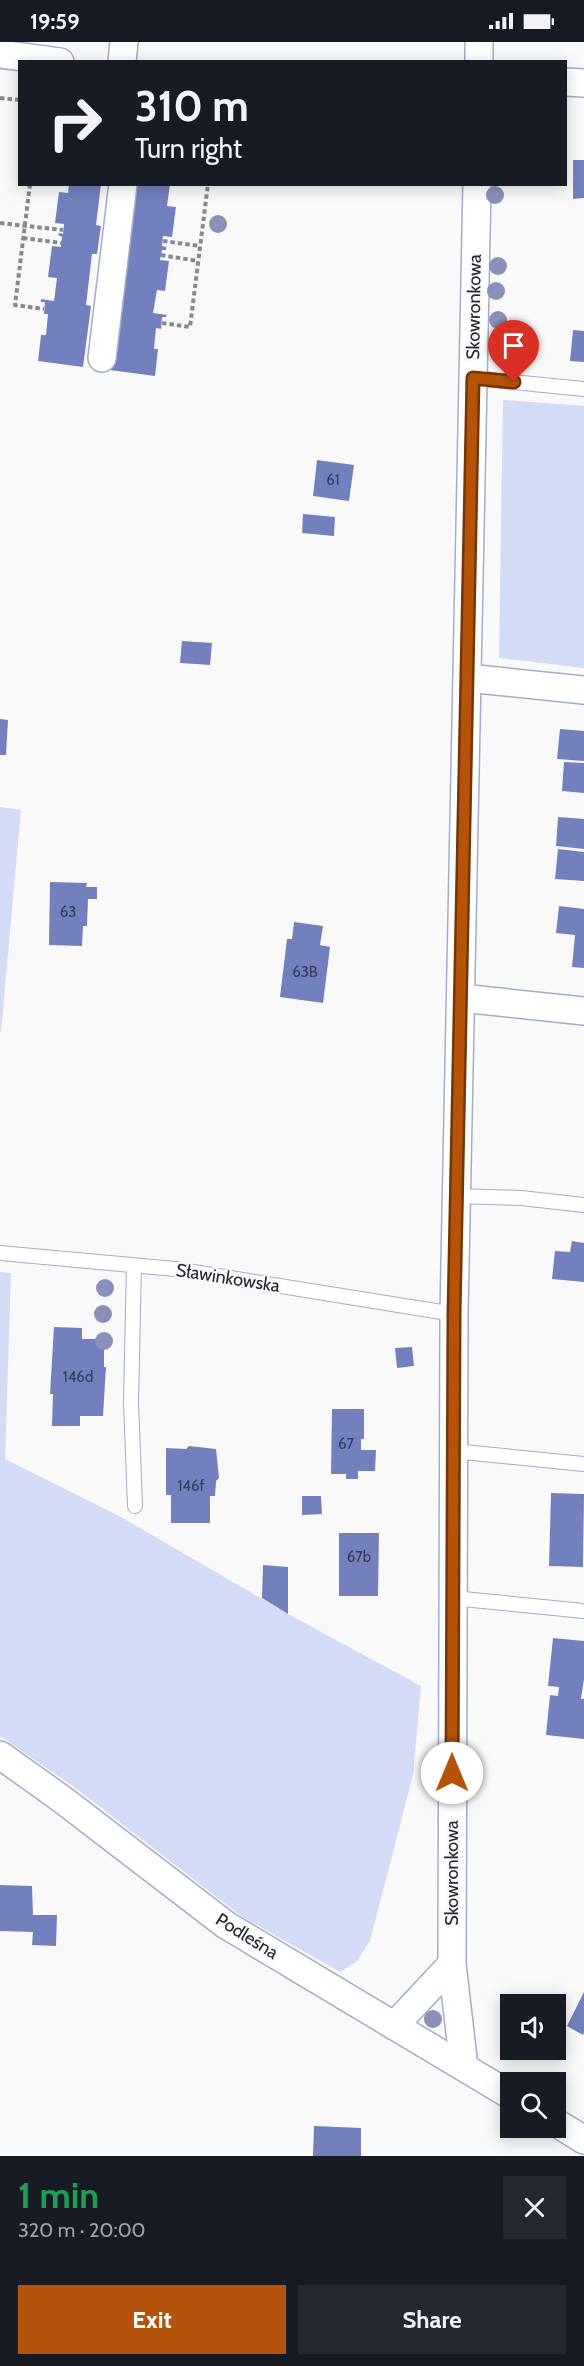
<!DOCTYPE html>
<meta charset="utf-8">
<style>
body{margin:0;font-family:Cabin,sans-serif;background:#242831;color:#f1f3f6;height:100vh;display:flex;flex-direction:column;font-size:22px;white-space:nowrap}
*{box-sizing:border-box;margin:0}
p{font-size:20px;color:#9ea1a6}
.icon{flex:none;width:33px;height:33px;fill:none;stroke:currentColor;stroke-width:2;stroke-linecap:round;stroke-linejoin:round}
.map{position:relative;height:2114px;overflow:hidden}
.details{display:flex;flex-direction:column;background:#171b24;flex:1}
.details>*{flex:none}
.top-card{position:absolute;left:18px;top:18px;width:549px;height:126px;border-radius:0px;box-shadow:0 3px 15px #0003;background:#171b24;color:#f1f3f6;overflow:hidden}
.buttons{position:absolute;left:500px;top:1952px;display:grid;gap:12px}
.buttons a{display:grid;place-items:center;width:66px;height:66px;border-radius:0px;background:#171b24;box-shadow:0 3px 15px #0003;font-size:30px}
.pin{position:absolute;display:grid;place-items:center;width:51px;height:51px;color:#fff;margin:-62px -26px;border-radius:50% 50% 50% 0;rotate:-45deg;box-shadow:0 0 6px #0007}
.pin .icon{rotate:45deg}
.me{position:absolute;width:66px;margin:-33px;rotate:0deg;stroke-linejoin:round;filter:drop-shadow(0 0 4px #0008)}
.turn{display:flex;align-items:center;gap:21px;height:126px;padding:0 18px;font-size:27px}
.turn .icon{width:78px;height:78px;stroke-width:2.5}
.turn b{display:block;font-size:42px;line-height:51px}
.round{display:grid;place-items:center;flex:none;width:63px;height:63px;border-radius:0px;background:#242831}
.headline{display:flex;align-items:center;justify-content:space-between;height:102px;padding:0 18px}
h1{font-size:36px;font-weight:700;line-height:45px;color:#1e9e55}
.primary-button{display:flex;gap:12px;margin-top:auto;padding:12px 18px}
.primary-button a{flex:1;height:69px;border-radius:0px;background:#b45309;color:#fff;font-size:24px;font-weight:700;line-height:69px;text-align:center}
.primary-button a+a{background:#242831;color:#f1f3f6}
.status{display:flex;justify-content:space-between;align-items:center;height:42px;padding:0 30px;background:#171b24;direction:ltr}
.status svg{height:16px;fill:currentColor}
.map>svg:first-child{display:block}
.green{fill:#d3dbf6}
.building{fill:#7280be}
.lines{fill:none;stroke-linecap:round;stroke-linejoin:round}
.lane-casing{stroke:#a3accc;stroke-width:16}
.street-casing{stroke:#a3accc;stroke-width:30}
.path{stroke:#888990;stroke-width:4;stroke-dasharray:4.5 3;stroke-linecap:butt}
.lane{stroke:#fff;stroke-width:14}
.street{stroke:#fff;stroke-width:27}
.tree{fill:#8b90b9}
.route-casing{stroke:#753606;stroke-width:15}
.route{stroke:#b45309;stroke-width:10}
.labels{text-anchor:middle;dominant-baseline:central;stroke-width:5;stroke-linejoin:round;paint-order:stroke}
.number-label{font-size:15px;fill:#373c56}
.street-label{font-size:18px;fill:#232633;stroke:#f9f9f9}
</style>
<div class="status"><b>19:59</b><svg viewBox="0 0 49 12"><path d="M0 12V9h3v3zM5 12V6h3v6zM10 12V3h3v9zM15 12V0h3v12zM26 1h20v11H26zM47 4h2v5h-2z"/></svg></div>
<div class="map">
<svg width="584" height="2114" viewBox="0 0 584 2114">
<rect width="100%" height="100%" fill="#f9f9f9"/>
<!-- green -->
<path class="green" d="M 503,358 L 584,364 L 584,626 L 499,616 Z
M 0,765 L 21,768 L 1,990 L 0,989 Z
M 0,1230 L 11,1231 L 5,1417 L 121,1475 L 288,1572 L 421,1644 L 413,1733 L 370,1899 L 357,1919 L 340,1930 L 241,1874 L 77,1747 L 0,1694 Z"/>
<!-- building -->
<path class="building" d="M 573,118 L 584,118 L 584,156 L 573,157 Z
M 69,142 L 101,142 L 96,183 L 101,184 L 97,212 L 92,212 L 86,263 L 91,264 L 83,325 L 38,319 L 41,293 L 46,293 L 48,272 L 44,272 L 45,260 L 41,260 L 41,257 L 54,259 L 57,236 L 48,235 L 52,204 L 61,205 L 62,195 L 58,193 L 59,191 L 63,192 L 64,182 L 55,181 L 59,150 L 68,151 Z
M 137,142 L 170,142 L 167,164 L 176,165 L 172,195 L 163,194 L 162,204 L 166,205 L 166,208 L 162,208 L 160,218 L 169,219 L 165,249 L 157,248 L 153,271 L 167,273 L 166,275 L 162,275 L 161,287 L 156,286 L 154,307 L 158,307 L 155,334 L 110,328 L 117,267 L 122,267 L 128,216 L 123,216 L 127,187 L 132,188 Z
M 573,288 L 584,289 L 584,320 L 570,319 Z
M 317,418 L 354,423 L 349,459 L 313,454 Z
M 303,472 L 335,475 L 334,494 L 302,491 Z
M 182,599 L 212,601 L 210,623 L 180,621 Z
M 0,677 L 8,678 L 6,713 L 0,713 Z
M 560,687 L 584,689 L 584,719 L 557,717 Z
M 564,720 L 584,721 L 584,751 L 562,749 Z
M 558,775 L 584,777 L 584,807 L 556,804 Z
M 558,807 L 584,810 L 584,839 L 555,837 Z
M 50,840 L 87,841 L 86,845 L 97,845 L 97,857 L 88,857 L 87,884 L 83,884 L 82,904 L 49,903 Z
M 559,864 L 584,867 L 584,926 L 572,925 L 575,893 L 556,891 Z
M 294,880 L 323,884 L 320,903 L 330,905 L 323,961 L 280,955 L 287,897 L 292,897 Z
M 572,1199 L 584,1201 L 584,1240 L 552,1237 L 555,1209 L 570,1210 Z
M 54,1285 L 82,1286 L 82,1297 L 104,1297 L 104,1325 L 106,1325 L 103,1374 L 80,1374 L 80,1384 L 52,1384 L 53,1352 L 50,1352 Z
M 412,1305 L 414,1324 L 397,1326 L 395,1306 Z
M 332,1367 L 364,1367 L 364,1397 L 361,1397 L 361,1408 L 376,1408 L 375,1429 L 358,1429 L 358,1437 L 346,1437 L 346,1432 L 331,1432 Z
M 189,1404 L 216,1407 L 219,1436 L 216,1439 L 215,1454 L 210,1454 L 210,1481 L 171,1481 L 171,1453 L 166,1453 L 166,1406 L 186,1407 Z
M 551,1451 L 584,1452 L 583,1525 L 549,1524 Z
M 302,1454 L 321,1454 L 322,1472 L 302,1473 Z
M 339,1491 L 379,1491 L 378,1554 L 339,1554 Z
M 263,1523 L 288,1525 L 288,1572 L 262,1556 Z
M 553,1596 L 584,1599 L 584,1637 L 581,1657 L 584,1657 L 584,1697 L 546,1693 L 550,1653 L 558,1654 L 559,1645 L 548,1644 Z
M 0,1843 L 32,1844 L 33,1873 L 57,1873 L 56,1904 L 32,1903 L 33,1890 L 0,1889 Z
M 584,1950 L 584,1991 L 583,1993 L 567,1984 Z
M 314,2084 L 361,2086 L 361,2114 L 313,2114 Z"/>
<g class="lines">
<!-- lane casing -->
<g class="lane-casing">
<path id="lane" d="M 473,336 L 584,347
M 457,1154 L 521,1156 L 584,1163
M 0,1211 L 175,1227 L 454,1272
M 134,1224 L 131,1360 L 135,1464
M 453,1409 L 584,1422
M 453,1556 L 584,1569"/>
</g>
<!-- street casing -->
<g class="street-casing">
<path id="street" d="M 0,12 L 60,20
M 122,20 L 124,0
M 479,20 L 479,0
M 566,40 L 584,41
M 102,316 L 123,142
M 467,636 L 584,648
M 461,956 L 584,969
M 0,1713 L 63,1758 L 226,1883 L 510,2053
M 452,1922 L 464,2025
M 394,1984 L 452,1922 L 454,1272 L 477,142
M 555,2080 L 584,2098"/>
</g>
<!-- path -->
<path class="path" d="M 0,56 L 20,58
M 30,142 L 15,263 L 44,267
M 0,181 L 63,188
M 23,196 L 62,201
M 163,199 L 200,204
M 161,213 L 198,219
M 162,281 L 190,285 L 208,142"/>
<!-- lane -->
<use href="#lane" class="lane"/>
<!-- street -->
<use href="#street" class="street"/>
</g>
<!-- trees -->
<g class="tree">
<circle cx="495" cy="153" r="9"/>
<circle cx="218" cy="182" r="9"/>
<circle cx="498" cy="224" r="9"/>
<circle cx="496" cy="249" r="9"/>
<circle cx="498" cy="278" r="9"/>
<circle cx="105" cy="1246" r="9"/>
<circle cx="103" cy="1272" r="9"/>
<circle cx="104" cy="1299" r="9"/>
<circle cx="433" cy="1977" r="9"/>
</g>
<g class="lines">
<!-- route casing -->
<g class="route-casing">
<path id="route" d="M 452,1731 L 454,1272 L 473,336 L 514,340"/>
</g>
<!-- route -->
<use href="#route" class="route"/>
</g>
<g class="labels">
<!-- number labels -->
<g class="number-label">
<text x="333" y="438">61</text>
<text x="68" y="870">63</text>
<text x="305" y="930">63B</text>
<text x="78" y="1335">146d</text>
<text x="346" y="1402">67</text>
<text x="191" y="1444">146f</text>
<text x="359" y="1515">67b</text>
</g>
<!-- street labels -->
<g class="street-label">
<text transform="translate(474 265) rotate(-89)">Skowronkowa</text>
<text transform="translate(228 1236) rotate(9)">Sławinkowska</text>
<text transform="translate(452 1831) rotate(-90)">Skowronkowa</text>
<text transform="translate(247 1894) rotate(32)">Podleśna</text>
</g>
</g>
</svg>
<div class="buttons">
<a><svg class="icon" aria-label="sound" viewBox="0 0 24 24"><path d="M4 9h4l5-4v14l-5-4H4zM17 9q2 3 0 6"/></svg></a>
<a><svg class="icon" aria-label="search" viewBox="0 0 24 24"><circle cx="10" cy="10" r="6"/><path d="M15 15l6 6"/></svg></a>
</div>
<div class="pin" style="left:514px;top:340px;background:#d93025"><svg class="icon" aria-label="arrive" viewBox="0 0 24 24"><path d="M6 21V4h12l-3 4 3 4H6"/></svg></div>
<svg class="me" style="left:452px;top:1731px" viewBox="-20 -20 40 40"><circle r="19" fill="#fff"/><path d="M0-13L10 11 0 6-10 11z" fill="#b45309"/></svg>
<div class="top-card">
<div class="turn"><svg class="icon" aria-label="right" viewBox="0 0 24 24"><path d="M7 20v-9h11M14 6l5 5-5 5"/></svg><div><b>310 m</b>Turn right</div></div>
</div>
</div>
<section class="details">
<div class="headline"><div><h1>1 min</h1><p>320 m · 20:00</p></div><a class="round"><svg class="icon" aria-label="close" viewBox="0 0 24 24"><path d="M6 6l12 12M18 6L6 18"/></svg></a></div>
<div class="primary-button"><a>Exit</a><a>Share</a></div>
</section>
